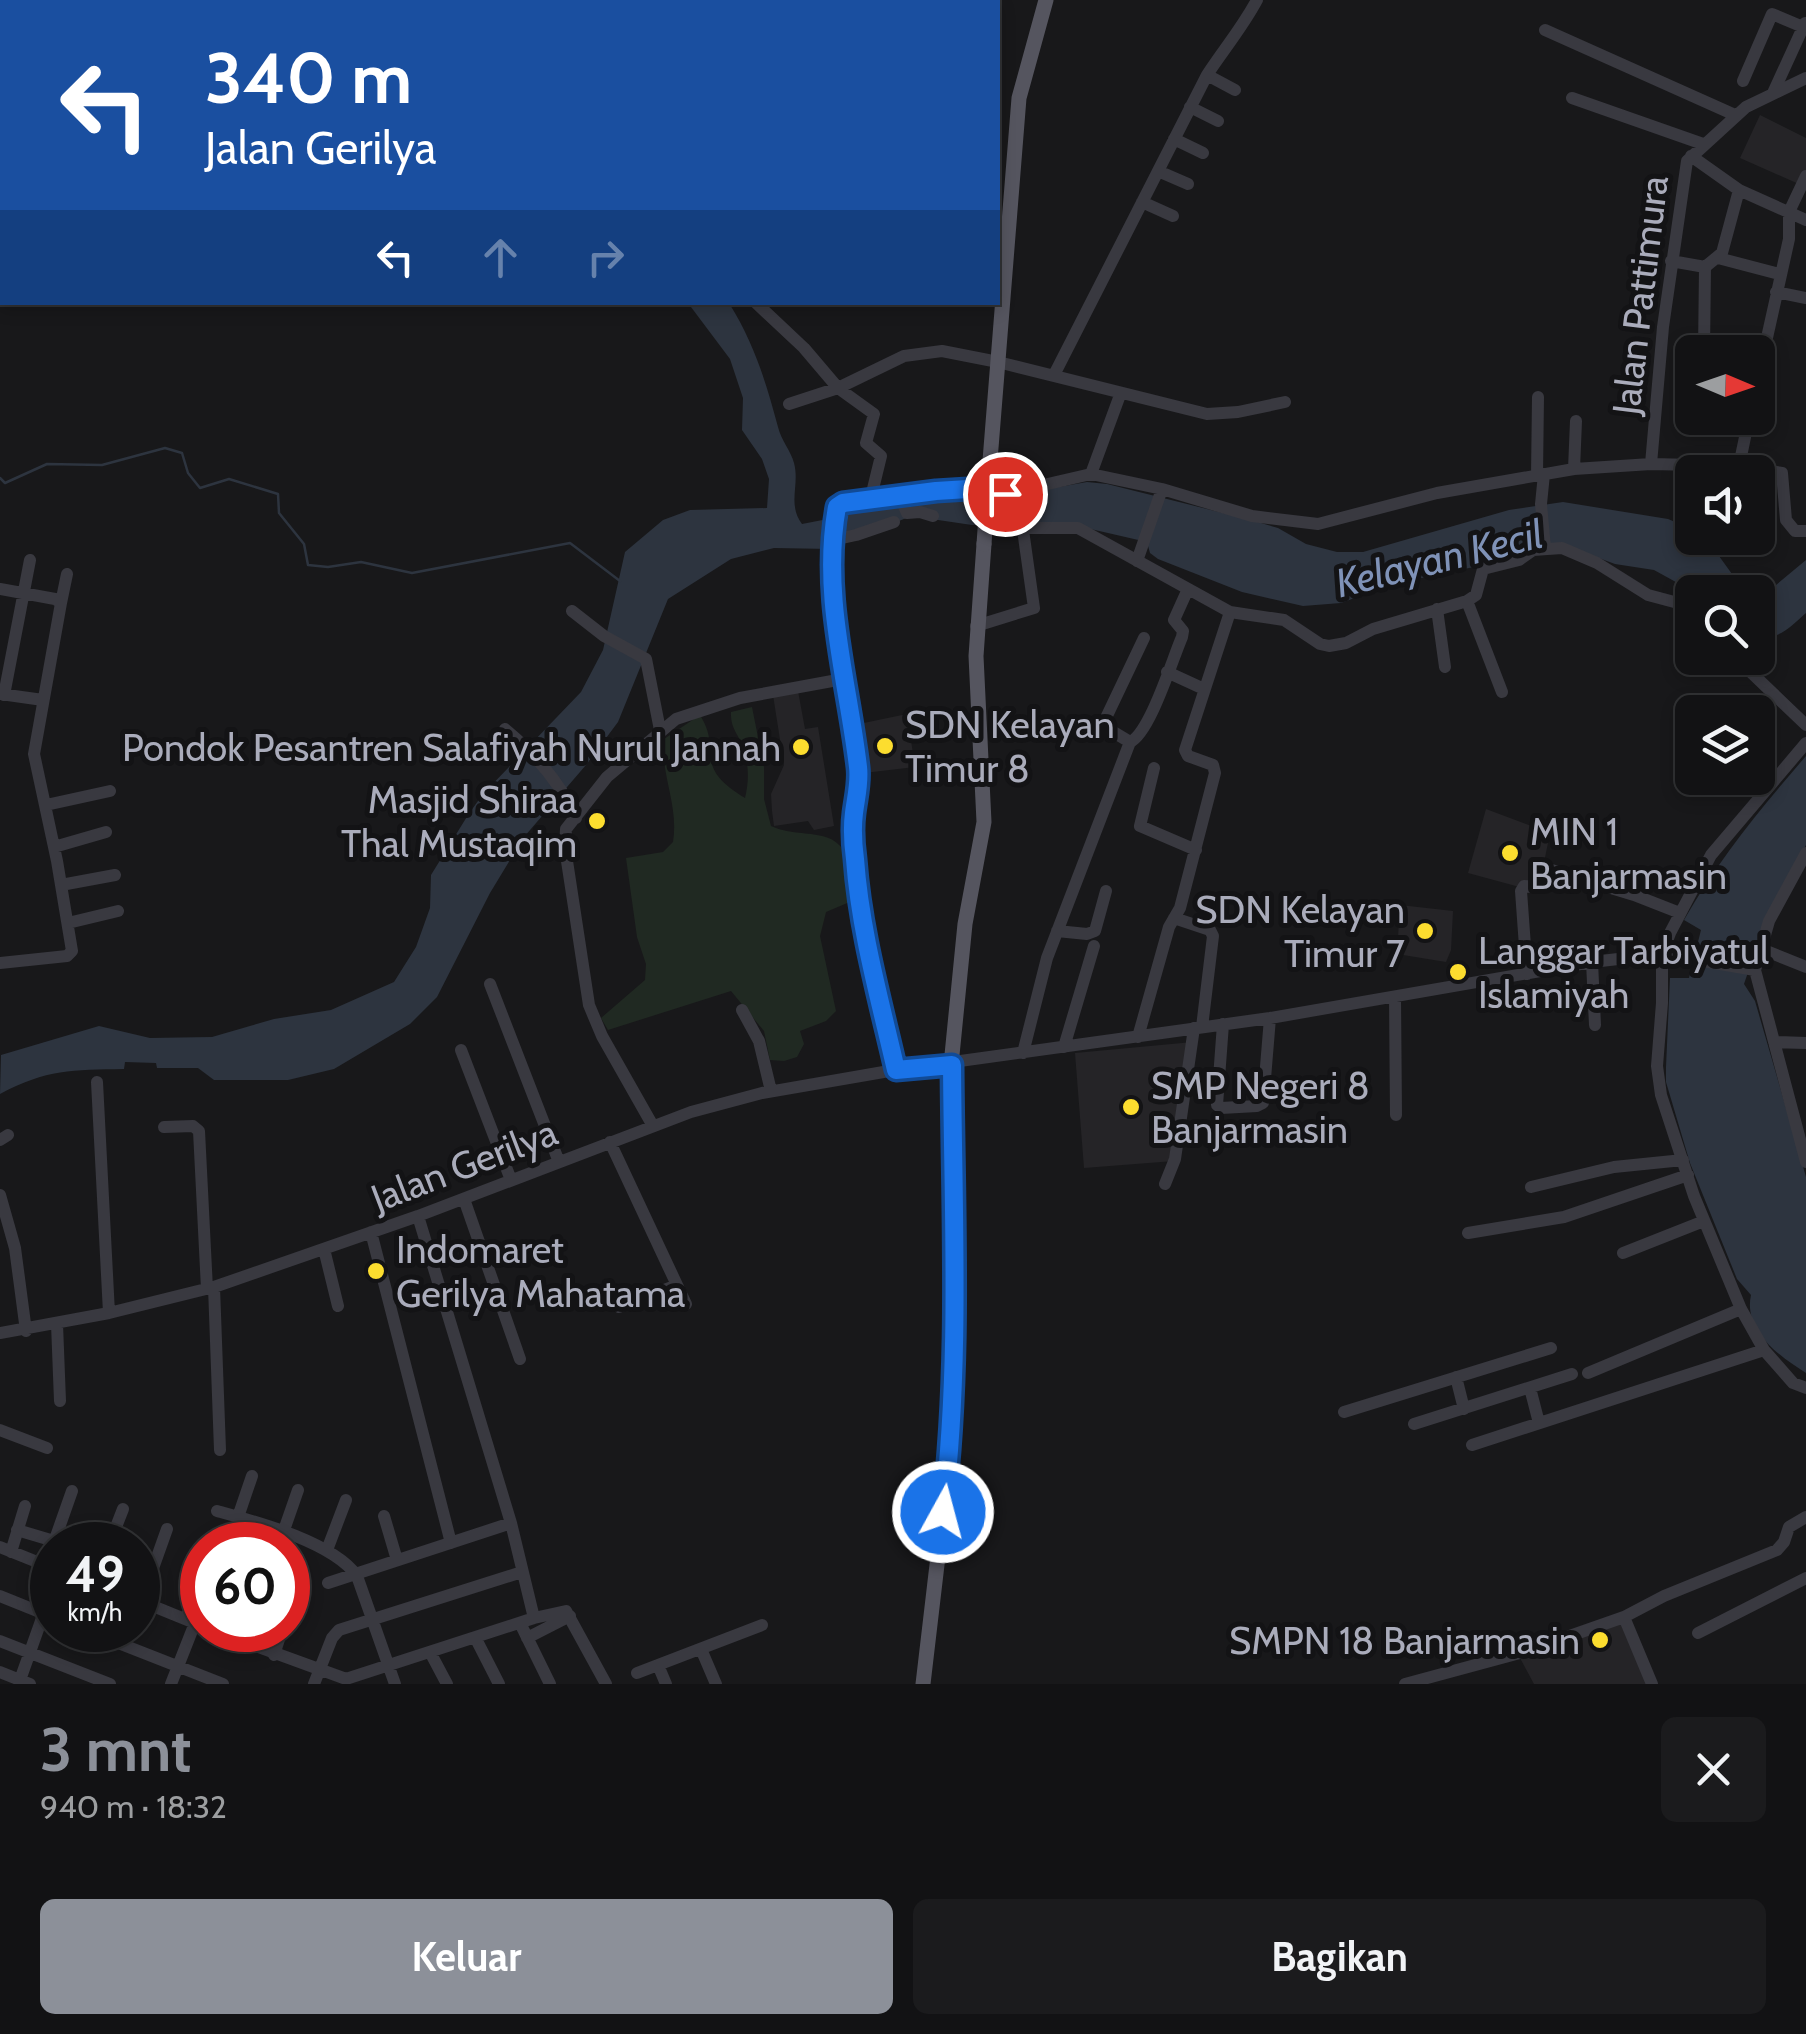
<!DOCTYPE html>
<html lang="id">
<meta charset="utf-8">
<style>
body{margin:0;font-family:Cabin,sans-serif;background:#1b1b1d;color:#f1f3f6;height:100vh;display:flex;flex-direction:column;font-size:38px;white-space:nowrap}
*{box-sizing:border-box;margin:0}
p{font-size:32px;color:#9c9ea0}
.icon{flex:none;width:55px;height:55px;fill:none;stroke:currentColor;stroke-width:2;stroke-linecap:round;stroke-linejoin:round}
.map{position:relative;height:1684px;overflow:hidden}
.panel{display:flex;flex-direction:column;background:#121214;flex:1}
.panel>*{flex:none}
.banner{position:absolute;left:0px;top:0px;width:1000px;height:305px;box-shadow:0 5px 15px #0003,0 0 0 2px #313234;background:#1a4fa0;color:#fff;overflow:hidden}
.needle{width:65px;rotate:92deg}
.buttons{position:absolute;left:1675px;top:335px;display:grid;gap:20px}
.buttons a{display:grid;place-items:center;width:100px;height:100px;border-radius:15px;background:#121214;box-shadow:0 5px 15px #0003,0 0 0 2px #313234;font-size:50px}
.speed{position:absolute;left:30px;top:1522px;display:flex;gap:20px;font-size:50px;font-weight:700;text-align:center}
.speed>*{display:grid;place-content:center;width:130px;height:130px;border-radius:50%;background:#121214;box-shadow:0 5px 15px #0003,0 0 0 2px #313234;line-height:1}
.speed small{font-size:25px;font-weight:400}
.speed .limit{border:15px solid #d22;background:#fff;color:#111}
.pin{position:absolute;display:grid;place-items:center;width:85px;height:85px;color:#fff;margin:-42px;border:5px solid #fff;border-radius:50%;box-shadow:0 2px 10px #0007}
.me{position:absolute;width:110px;margin:-55px;rotate:7deg;stroke-linejoin:round;filter:drop-shadow(0 0 8px #0008)}
.turn{display:flex;align-items:center;gap:35px;height:210px;padding:0 40px;font-size:45px}
.turn .icon{width:130px;height:130px;stroke-width:2.5}
.turn b{display:block;font-size:70px;line-height:85px}
.lanes{display:flex;align-items:center;height:95px;padding:0 40px;background:#0003;justify-content:center;gap:50px;direction:ltr}
.lanes .off{opacity:.35}
.round{display:grid;place-items:center;flex:none;width:105px;height:105px;border-radius:15px;background:#1b1b1d}
.head{display:flex;align-items:center;justify-content:space-between;height:170px;padding:0 40px}
h1{font-size:60px;font-weight:800;line-height:75px;color:#8c9099}
.cta{display:flex;gap:20px;margin-top:auto;padding:20px 40px}
.cta a{flex:1;height:115px;border-radius:15px;background:#8c9099;color:#fff;font-size:40px;font-weight:800;line-height:115px;text-align:center}
.cta a+a{background:#1b1b1d;color:#f1f3f6}
.map>svg:first-child{display:block}
.built{fill:#252427}
.green{fill:#202922}
.water{fill:#2d343f}
.lines{fill:none;stroke-linecap:round;stroke-linejoin:round}
.stream{stroke:#2d343f;stroke-width:2.5}
.minor{stroke:#393940;stroke-width:12}
.major{stroke:#55555f;stroke-width:15}
.major-bridge{stroke:#55555f;stroke-width:15}
.route-casing{stroke:#114b97;stroke-width:25}
.route{stroke:#1a73e8;stroke-width:18}
.poi-dot{fill:#fcdd2f;stroke:#131315;stroke-width:4}
.labels{text-anchor:middle;dominant-baseline:central;stroke-width:10;stroke-linejoin:round;paint-order:stroke}
.street-label{font-size:38px;fill:#aaacbb;stroke:#131315}
.poi-label{font-size:38px;fill:#aaacbb;stroke:#131315;text-anchor:start}
.water-label{font-size:40px;font-style:italic;fill:#7f92b7;stroke:#131315}
</style>
<div class="map">
<svg width="1806" height="1684" viewBox="0 0 1806 1684">
<rect width="100%" height="100%" fill="#18181a"/>
<!-- built -->
<path class="built" d="M 1760,115 L 1806,138 L 1806,174 L 1801,185 L 1740,158 Z
M 798,691 L 805,729 L 818,727 L 834,826 L 814,830 L 808,821 L 774,826 L 772,811 L 771,794 L 784,765 L 773,695 Z
M 907,714 L 915,767 L 864,773 L 854,725 Z
M 1486,809 L 1550,833 L 1538,892 L 1468,873 Z
M 1400,905 L 1453,911 L 1451,950 L 1446,962 L 1397,954 Z
M 1193,1042 L 1174,1161 L 1084,1168 L 1075,1053 Z
M 1622,1623 L 1647,1684 L 1534,1684 L 1520,1658 Z"/>
<!-- green -->
<path class="green" d="M 752,707 L 764,767 L 764,799 L 771,826 C 804,841 841,822 850,868 C 853,880 854,888 852,901 L 826,912 L 820,936 L 836,1011 L 826,1021 L 800,1031 L 804,1044 L 797,1057 L 784,1061 L 770,1060 L 764,1031 L 731,991 L 608,1030 L 601,1018 L 645,980 L 646,964 L 637,937 L 626,858 L 663,852 L 673,842 C 679,805 660,774 664,739 L 700,715 C 724,754 690,764 745,798 C 749,782 749,766 744,750 C 739,734 730,729 731,712 Z"/>
<!-- water -->
<path class="water" d="M 688,303 L 729,303 C 754,343 766,382 778,427 C 781,440 791,451 794,463 C 800,485 787,504 802,524 L 848,515 L 874,499 L 937,494 L 1001,497 L 1087,482 L 1107,484 L 1251,520 L 1278,528 L 1306,544 L 1337,552 L 1363,552 L 1509,510 L 1563,502 L 1668,519 L 1692,529 L 1692,538 L 1706,538 L 1745,592 L 1694,592 L 1654,570 L 1615,564 L 1569,547 L 1393,584 L 1341,603 L 1303,606 L 1242,592 L 1158,559 L 1150,553 L 1147,542 L 1082,527 L 972,525 L 911,516 L 863,536 L 840,540 L 831,549 L 774,548 L 731,559 L 668,599 L 618,722 L 586,765 L 524,837 L 490,893 L 437,997 L 410,1024 L 334,1069 L 288,1080 L 214,1080 L 198,1068 L 157,1068 L 156,1063 L 125,1062 L 124,1069 C 72,1070 47,1069 0,1094 L 1,1055 L 99,1026 L 150,1038 L 212,1037 L 274,1019 L 331,1010 L 394,982 L 416,947 L 430,908 L 431,875 L 468,815 L 483,794 L 581,692 L 603,650 L 625,552 L 663,520 L 690,510 L 767,508 L 769,479 L 762,459 L 742,430 L 743,398 L 730,359 Z
M 1806,560 L 1806,613 C 1791,626 1778,642 1758,635 L 1758,600 Z
M 1806,756 L 1806,845 L 1756,949 L 1744,984 L 1755,1001 L 1806,1177 L 1806,1373 C 1780,1357 1743,1330 1751,1295 L 1737,1279 L 1690,1163 L 1666,1082 L 1666,1067 L 1670,978 L 1689,978 L 1701,930 L 1684,920 C 1718,860 1761,808 1806,756 Z"/>
<g class="lines">
<!-- stream -->
<path class="stream" d="M 499,2 L 503,0
M 0,88 L 2,89
M 0,478 L 5,483 L 47,464 L 102,465 L 165,448 L 182,453 L 188,473 L 200,488 L 229,479 L 278,494 L 279,513 L 304,544 L 308,565 L 328,567 L 361,562 L 412,573 L 570,543 L 620,581"/>
<!-- minor -->
<path class="minor" d="M 1545,30 L 1735,115
M 1207,75 L 1235,90
M 1743,81 L 1772,14 L 1803,27
M 1773,93 L 1805,23
M 1572,98 L 1703,144
M 1190,107 L 1218,121
M 1174,139 L 1203,153
M 1691,156 L 1739,190 L 1806,220
M 1158,171 L 1188,184
M 1142,202 L 1173,216
M 1718,258 L 1779,274
M 1671,261 L 1705,267 L 1704,352
M 1705,267 L 1722,253 L 1739,190
M 1776,292 L 1806,298
M 755,302 L 804,348 L 838,388 L 874,414 L 866,443 L 881,456 L 871,497 L 843,503 L 837,507 C 820,597 852,682 858,771 C 860,794 852,816 853,839 C 856,917 878,994 895,1070
M 1054,375 L 1207,75 C 1224,49 1242,28 1257,0
M 1758,378 L 1789,239 L 1789,212 L 1806,176
M 789,404 L 838,388 L 904,356 L 942,351 L 998,362 L 1207,414 L 1238,412 L 1285,402
M 1705,418 L 1705,422
M 1651,464 L 1663,327 L 1687,161 L 1746,107 L 1806,78
M 1739,466 L 1749,418
M 1574,469 L 1576,421
M 1091,474 L 1120,395
M 1544,474 L 1541,504 L 1545,548
M 1537,475 L 1538,397
M 898,493 L 907,513 L 920,512 L 933,516
M 871,497 L 969,489 L 1005,494 L 1091,474 L 1162,489 L 1252,516 L 1318,524 L 1437,493 L 1574,469 L 1651,464 L 1739,466 L 1782,473 L 1786,520 L 1795,531 L 1806,531
M 833,540 L 856,535 L 894,522
M 1137,561 L 1162,489
M 0,589 L 55,599 L 61,603 L 34,754 L 57,861 L 72,951 L 67,956 L 0,963
M 1467,601 L 1502,692
M 61,603 L 67,574
M 1437,609 L 1445,667
M 572,611 L 604,636 L 646,659 L 660,730
M 976,626 L 1034,608 L 1023,530 L 1027,528 L 1078,528 L 1230,612 L 1284,620 L 1320,644 L 1329,646 L 1346,643 L 1373,629 L 1467,601 L 1476,595 L 1483,569 L 1519,560 L 1533,550 L 1562,548 L 1597,563 L 1648,595 L 1678,603 L 1692,617
M 1736,658 L 1806,725
M 1167,672 L 1204,689
M 0,694 L 43,700
M 4,695 L 30,560
M 505,729 C 534,753 561,784 576,818
M 1130,742 L 1105,727 L 1104,722 L 1144,638
M 1806,743 L 1711,855 L 1670,933 L 1662,954 L 1662,1003 L 1657,1066 L 1661,1095 L 1694,1196 L 1741,1309 L 1764,1350 L 1793,1383 L 1806,1388
M 1154,768 L 1140,826 L 1196,850
M 46,805 L 110,791
M 54,847 L 106,832
M 1806,853 L 1769,921 L 1755,970 L 1806,1162
M 61,885 L 115,875
M 1174,918 L 1210,930 L 1213,936 L 1202,1027
M 68,923 L 118,911
M 1057,931 L 1087,934 L 1095,931 L 1106,891
M 1759,948 L 1806,967
M 1592,962 L 1595,1025
M 1527,974 L 1521,891 L 1524,886 L 1537,887 L 1545,868 L 1634,895 L 1680,913
M 490,984 L 559,1162
M 1395,997 L 1396,1115
M 742,1010 L 759,1041 L 771,1091
M 1223,1024 L 1217,1105 L 1221,1108 L 1257,1106 L 1263,1103 L 1270,1018
M 1138,1037 L 1169,927 L 1180,908 L 1215,773 L 1213,765 L 1188,756 L 1185,750 L 1230,612
M 1774,1042 L 1806,1043
M 1064,1047 L 1094,946
M 461,1050 L 511,1180
M 1023,1053 L 1047,958 L 1130,742 C 1150,733 1172,660 1182,637 L 1183,631 L 1174,620 L 1188,589
M 97,1082 L 109,1313
M 653,1126 L 602,1036 L 589,1005 L 565,848 L 566,829 L 607,777 L 676,719 L 740,698 L 843,679
M 164,1127 L 193,1126 L 199,1131 L 207,1289
M 0,1140 L 8,1135
M 610,1142 L 677,1285 L 619,1307
M 1165,1184 L 1175,1159 L 1194,1028
M 1531,1187 L 1614,1167 L 1683,1160
M 0,1195 L 15,1248 L 26,1331
M 464,1199 L 520,1359
M 418,1216 L 511,1523 L 534,1618
M 371,1232 L 451,1543
M 1468,1233 L 1564,1217 L 1688,1175
M 324,1249 L 338,1306
M 1623,1253 L 1704,1221
M 677,1285 L 686,1304
M 214,1287 L 220,1450
M 57,1324 L 60,1401
M 0,1333 L 109,1313 L 214,1287 L 418,1216 L 691,1112 L 762,1093 L 895,1070 L 1270,1018 L 1592,962 L 1662,954 L 1755,970
M 1588,1373 L 1741,1309
M 1456,1377 L 1464,1409
M 1530,1388 L 1539,1423
M 1344,1412 L 1551,1348
M 1414,1424 L 1572,1374
M 0,1430 L 47,1448
M 1472,1445 L 1764,1350
M 217,1511 C 257,1522 333,1542 357,1576 L 395,1684
M 384,1516 L 397,1560
M 238,1517 L 252,1476
M 17,1530 L 54,1541
M 283,1533 L 298,1490
M 53,1545 L 72,1491
M 109,1545 L 123,1509
M 215,1545 L 216,1543
M 0,1547 L 52,1568
M 327,1550 L 346,1500
M 11,1552 L 25,1506
M 328,1583 L 511,1523
M 0,1596 L 52,1617
M 138,1600 L 202,1626
M 141,1602 L 167,1529
M 288,1612 L 296,1583
M 1624,1617 L 1652,1684
M 186,1619 L 202,1577
M 521,1625 L 550,1684
M 85,1630 L 223,1684
M 212,1630 L 346,1679 L 534,1618 L 566,1611 L 606,1684
M 1698,1633 L 1806,1578
M 527,1638 L 570,1616
M 476,1639 L 499,1684
M 0,1641 L 110,1684
M 701,1649 L 716,1684
M 430,1652 L 447,1684
M 274,1655 L 282,1630
M 658,1665 L 666,1684
M 0,1672 L 30,1684
M 637,1673 L 762,1625
M 20,1680 L 52,1590
M 171,1684 L 195,1623
M 314,1684 L 332,1638 L 339,1630 L 522,1572
M 1405,1684 L 1527,1651 L 1624,1617 L 1664,1596 L 1777,1550 L 1784,1542 L 1789,1527 L 1806,1517"/>
<!-- major -->
<path class="major" d="M 989,473 L 1019,98 L 1046,0
M 923,1684 L 952,1437 L 955,1359 L 951,1065 L 965,924 L 984,822 L 976,656 L 984,544"/>
<!-- major-bridge -->
<path class="major-bridge" d="M 984,544 L 989,473"/>
</g>
<g class="lines">
<!-- route casing -->
<g class="route-casing">
<path id="route" d="M 943,1512 C 961,1363 953,1214 952,1065 L 896,1070 C 880,1000 860,930 855,859 C 853,844 852,828 854,813 C 856,797 860,782 858,767 C 848,681 821,595 837,507 L 843,503 L 936,491 L 968,489 L 1005,494"/>
</g>
<!-- route -->
<use href="#route" class="route"/>
</g>
<!-- markers -->
<g class="poi-dot">
<circle cx="885" cy="746" r="10"/>
<circle cx="801" cy="747" r="10"/>
<circle cx="597" cy="821" r="10"/>
<circle cx="1510" cy="853" r="10"/>
<circle cx="1425" cy="931" r="10"/>
<circle cx="1458" cy="972" r="10"/>
<circle cx="1131" cy="1107" r="10"/>
<circle cx="376" cy="1271" r="10"/>
<circle cx="1600" cy="1640" r="10"/>
</g>
<g class="labels">
<!-- street labels -->
<g class="street-label">
<text transform="translate(1640 295) rotate(-83)">Jalan Pattimura</text>
<text transform="translate(464 1165) rotate(-21)">Jalan Gerilya</text>
</g>
<!-- poi labels -->
<g class="poi-label">
<text x="905" y="724">SDN Kelayan<tspan x="905" dy="44">Timur 8</tspan></text>
<text x="781" y="747" text-anchor="end">Pondok Pesantren Salafiyah Nurul Jannah</text>
<text x="577" y="799" text-anchor="end">Masjid Shiraa<tspan x="577" dy="44">Thal Mustaqim</tspan></text>
<text x="1530" y="831">MIN 1<tspan x="1530" dy="44">Banjarmasin</tspan></text>
<text x="1405" y="909" text-anchor="end">SDN Kelayan<tspan x="1405" dy="44">Timur 7</tspan></text>
<text x="1478" y="950">Langgar Tarbiyatul<tspan x="1478" dy="44">Islamiyah</tspan></text>
<text x="1151" y="1085">SMP Negeri 8<tspan x="1151" dy="44">Banjarmasin</tspan></text>
<text x="396" y="1249">Indomaret<tspan x="396" dy="44">Gerilya Mahatama</tspan></text>
<text x="1580" y="1640" text-anchor="end">SMPN 18 Banjarmasin</text>
</g>
<!-- water labels -->
<g class="water-label">
<text transform="translate(1439 558) rotate(-14)">Kelayan Kecil</text>
</g>
</g>
</svg>
<div class="buttons">
<a><svg class="needle" viewBox="-14 -14 28 28"><path d="M0-13l5 13h-10z" fill="#e53935"/><path d="M0 13l5-13h-10z" fill="#9c9ea0"/></svg></a>
<a><svg class="icon" aria-label="sound" viewBox="0 0 24 24"><path d="M4 9h4l5-4v14l-5-4H4zM17 9q2 3 0 6"/></svg></a>
<a><svg class="icon" aria-label="search" viewBox="0 0 24 24"><circle cx="10" cy="10" r="6"/><path d="M15 15l6 6"/></svg></a>
<a><svg class="icon" aria-label="layers" viewBox="0 0 24 24"><path d="M12 4l9 5-9 5-9-5zM3 14l9 5 9-5"/></svg></a>
</div>
<div class="speed"><div>49<small>km/h</small></div><div class="limit">60</div></div>
<div class="pin" style="left:1005px;top:494px;background:#d93025"><svg class="icon" aria-label="arrive" viewBox="0 0 24 24"><path d="M6 21V4h12l-3 4 3 4H6"/></svg></div>
<svg class="me" style="left:943px;top:1512px" viewBox="-20 -20 40 40"><circle r="17" fill="#1a73e8" stroke="#fff" stroke-width="3"/><path d="M0-11L8 9 0 5-8 9z" fill="#fff"/></svg>
<div class="banner">
<div class="turn"><svg class="icon" aria-label="left" viewBox="0 0 24 24"><path d="M17 20v-9H6M10 6l-5 5 5 5"/></svg><div><b>340 m</b>Jalan Gerilya</div></div>
<div class="lanes"><svg class="icon" aria-label="left" viewBox="0 0 24 24"><path d="M17 20v-9H6M10 6l-5 5 5 5"/></svg><svg class="icon off" aria-label="ahead" viewBox="0 0 24 24"><path d="M12 20V5M6 11l6-6 6 6"/></svg><svg class="icon off" aria-label="right" viewBox="0 0 24 24"><path d="M7 20v-9h11M14 6l5 5-5 5"/></svg></div>
</div>
</div>
<section class="panel">
<div class="head"><div><h1>3 mnt</h1><p>940 m · 18:32</p></div><a class="round"><svg class="icon" aria-label="close" viewBox="0 0 24 24"><path d="M6 6l12 12M18 6L6 18"/></svg></a></div>
<div class="cta"><a>Keluar</a><a>Bagikan</a></div>
</section>
